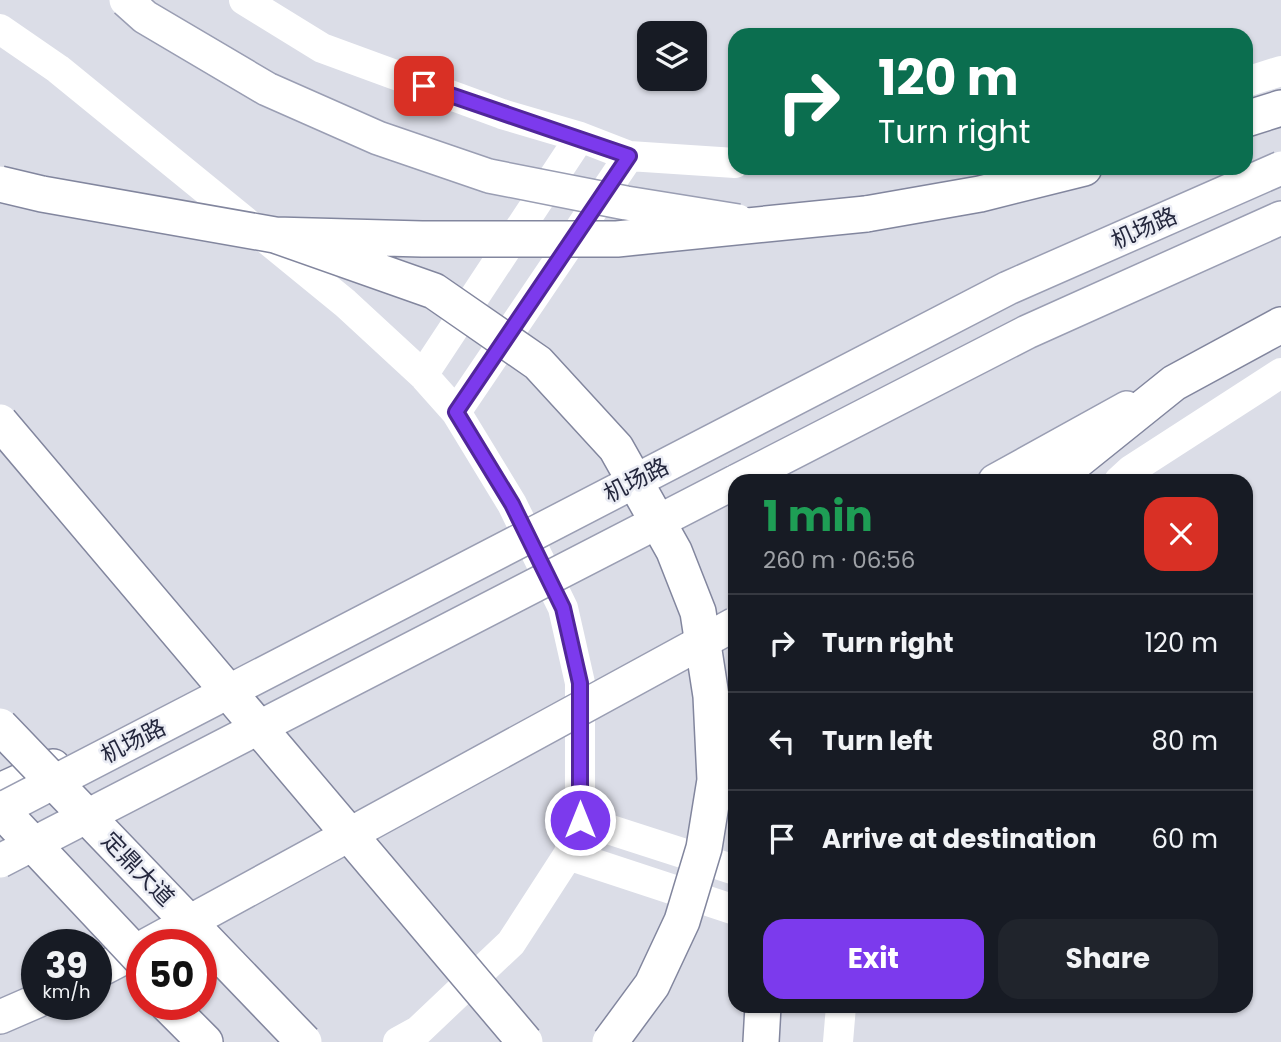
<!DOCTYPE html>
<meta charset="utf-8">
<style>
body{margin:0;font-family:Poppins,"Noto Sans SC",sans-serif;background:#20242c;color:#f1f3f6;height:100vh;display:flex;flex-direction:column;font-size:26px;white-space:nowrap}
*{box-sizing:border-box;margin:0}
p{font-size:23px;color:#9ea1a6}
.icon{flex:none;width:38px;height:38px;fill:none;stroke:currentColor;stroke-width:2;stroke-linecap:round;stroke-linejoin:round}
.map{position:relative;flex:1;overflow:hidden}
.panel{position:absolute;left:728px;top:474px;width:525px;height:539px;display:flex;flex-direction:column;background:#171b24;border-radius:21px;box-shadow:0 2px 5px #0004}
.panel>*{flex:none}
.banner{position:absolute;left:728px;top:28px;width:525px;height:147px;border-radius:21px;box-shadow:0 2px 5px #0004;background:#0b6e4f;color:#fff;overflow:hidden}
.controls{position:absolute;left:637px;top:21px;display:grid;gap:14px}
.controls a{display:grid;place-items:center;width:70px;height:70px;border-radius:14px;background:#171b24;box-shadow:0 2px 5px #0004;font-size:35px}
.speed{position:absolute;left:21px;top:929px;display:flex;gap:14px;font-size:35px;font-weight:700;text-align:center}
.speed>*{display:grid;place-content:center;width:91px;height:91px;border-radius:50%;background:#171b24;box-shadow:0 2px 5px #0004;line-height:1}
.speed small{font-size:18px;font-weight:400}
.speed .limit{border:10px solid #d22;background:#fff;color:#111}
.pin{position:absolute;display:grid;place-items:center;width:60px;height:60px;color:#fff;margin:-30px;border-radius:14px;box-shadow:0 4px 10px #0006}
.me{position:absolute;width:77px;margin:-38px;rotate:0deg;stroke-linejoin:round;filter:drop-shadow(0 0 5px #0008)}
.turn{display:flex;align-items:center;gap:24px;height:147px;padding:0 35px;font-size:32px}
.turn .icon{width:91px;height:91px;stroke-width:2.5}
.turn b{display:block;font-size:49px;line-height:60px}
.round{display:grid;place-items:center;flex:none;width:74px;height:74px;border-radius:21px;background:#20242c}
.summary{display:flex;align-items:center;justify-content:space-between;height:119px;padding:0 35px}
h1{font-size:42px;font-weight:700;line-height:52px;color:#1e9e55}
.cta{display:flex;gap:14px;margin-top:auto;padding:14px 35px}
.cta a{flex:1;height:80px;border-radius:21px;background:#7c3aed;color:#fff;font-size:28px;font-weight:700;line-height:80px;text-align:center}
.cta a+a{background:#20242c;color:#f1f3f6}
ul{padding:0;list-style:none}
li{display:flex;align-items:center;gap:21px;height:98px;padding:0 35px;border-top:2px solid #363941}
li div{flex:1}
li b{display:block;font-size:26px}
li em{font-style:normal}
.map>svg:first-child{display:block}
.lines{fill:none;stroke-linecap:round;stroke-linejoin:round}
.primary-casing{stroke:#9a9eb3;stroke-width:36}
.trunk-casing{stroke:#82869e;stroke-width:38}
.secondary{stroke:#fff;stroke-width:30}
.primary{stroke:#fff;stroke-width:33}
.trunk{stroke:#fff;stroke-width:35}
.primary-bridge-casing{stroke:#9a9eb3;stroke-width:36;stroke-linecap:butt}
.trunk-bridge-casing{stroke:#82869e;stroke-width:38;stroke-linecap:butt}
.primary-bridge{stroke:#fff;stroke-width:33}
.trunk-bridge{stroke:#fff;stroke-width:35}
.route-casing{stroke:#51269a;stroke-width:18}
.route{stroke:#7c3aed;stroke-width:12}
.labels{text-anchor:middle;dominant-baseline:central;stroke-width:5;stroke-linejoin:round;paint-order:stroke}
.street-label{font-size:23px;fill:#24273d;stroke:#eaecf4}
</style>
<div class="map">
<svg width="1281" height="1042" viewBox="0 0 1281 1042">
<rect width="100%" height="100%" fill="#dbdde7"/>
<g class="lines">
<!-- primary casing -->
<g class="primary-casing">
<path id="primary" d="M 737,481 L 1027,332 L 1281,218
M 995,481 L 1127,408
M 96,972 L 142,948
M 0,1017 L 37,1001"/>
</g>
<!-- trunk casing -->
<g class="trunk-casing">
<path id="trunk" d="M 1246,119 L 1281,108
M 866,214 L 980,194 L 1084,168
M 1052,481 L 1174,383 L 1281,325
M 0,791 L 53,767
M 167,1004 L 205,1042
M 761,1042 L 763,1006"/>
</g>
<!-- secondary -->
<path class="secondary" d="M 244,0 L 322,48 L 502,114 L 580,137 L 629,156 L 735,163
M 0,29 L 58,69 L 345,303 L 423,375 L 456,412 L 512,504 L 563,608 L 580,683 L 580,820 L 568,855 L 511,943 L 418,1031 L 398,1042
M 1246,82 L 1281,71
M 423,375 L 580,137
M 456,412 L 629,156
M 1119,481 L 1131,470 L 1281,373
M 580,820 L 735,870
M 568,855 L 735,910
M 838,1042 L 841,1006"/>
<!-- primary -->
<use href="#primary" class="primary"/>
<!-- trunk -->
<use href="#trunk" class="trunk"/>
<!-- primary-bridge casing -->
<g class="primary-bridge-casing">
<path id="primary-bridge" d="M 126,0 L 145,17 L 267,89 L 378,138 L 489,176 L 626,203 L 738,221
M 0,810 L 1008,288 L 1281,168
M 0,861 L 735,482
M 147,945 L 735,624"/>
</g>
<!-- trunk-bridge casing -->
<g class="trunk-bridge-casing">
<path id="trunk-bridge" d="M 0,184 L 42,194 L 275,235 L 422,239 L 617,239 L 866,214
M 275,235 L 434,291 L 538,363 L 616,448 L 674,551 L 698,612 L 711,696 L 715,780 L 704,848 L 682,921 L 652,985 L 610,1042
M 0,422 L 525,1042
M 0,726 L 304,1042
M 0,809 L 142,960"/>
</g>
<!-- primary-bridge -->
<use href="#primary-bridge" class="primary-bridge"/>
<!-- trunk-bridge -->
<use href="#trunk-bridge" class="trunk-bridge"/>
</g>
<g class="lines">
<!-- route casing -->
<g class="route-casing">
<path id="route" d="M 424,86 L 629,156 L 456,412 L 512,504 L 563,608 L 580,683 L 580,820"/>
</g>
<!-- route -->
<use href="#route" class="route"/>
</g>
<g class="labels">
<!-- street labels -->
<g class="street-label">
<text transform="translate(1144 228) rotate(-24)">机场路</text>
<text transform="translate(636 480) rotate(-27)">机场路</text>
<text transform="translate(133 741) rotate(-27)">机场路</text>
<text transform="translate(138 869) rotate(46)">定鼎大道</text>
</g>
</g>
</svg>
<div class="controls">
<a><svg class="icon" aria-label="layers" viewBox="0 0 24 24"><path d="M12 4l9 5-9 5-9-5zM3 14l9 5 9-5"/></svg></a>
</div>
<div class="speed"><div>39<small>km/h</small></div><div class="limit">50</div></div>
<div class="pin" style="left:424px;top:86px;background:#d93025"><svg class="icon" aria-label="arrive" viewBox="0 0 24 24"><path d="M6 21V4h12l-3 4 3 4H6"/></svg></div>
<svg class="me" style="left:580px;top:820px" viewBox="-20 -20 40 40"><circle r="17" fill="#7c3aed" stroke="#fff" stroke-width="3"/><path d="M0-11L8 9 0 5-8 9z" fill="#fff"/></svg>
<div class="banner">
<div class="turn"><svg class="icon" aria-label="right" viewBox="0 0 24 24"><path d="M7 20v-9h11M14 6l5 5-5 5"/></svg><div><b>120 m</b>Turn right</div></div>
</div>
<section class="panel">
<div class="summary"><div><h1>1 min</h1><p>260 m · 06:56</p></div><a class="round" style="background:#d93025;color:#fff"><svg class="icon" aria-label="close" viewBox="0 0 24 24"><path d="M6 6l12 12M18 6L6 18"/></svg></a></div>
<ul>
<li><svg class="icon" aria-label="right" viewBox="0 0 24 24"><path d="M7 20v-9h11M14 6l5 5-5 5"/></svg><div><b>Turn right</b></div><em>120 m</em></li>
<li><svg class="icon" aria-label="left" viewBox="0 0 24 24"><path d="M17 20v-9H6M10 6l-5 5 5 5"/></svg><div><b>Turn left</b></div><em>80 m</em></li>
<li><svg class="icon" aria-label="arrive" viewBox="0 0 24 24"><path d="M6 21V4h12l-3 4 3 4H6"/></svg><div><b>Arrive at destination</b></div><em>60 m</em></li>
</ul>
<div class="cta"><a>Exit</a><a>Share</a></div>
</section>
</div>
